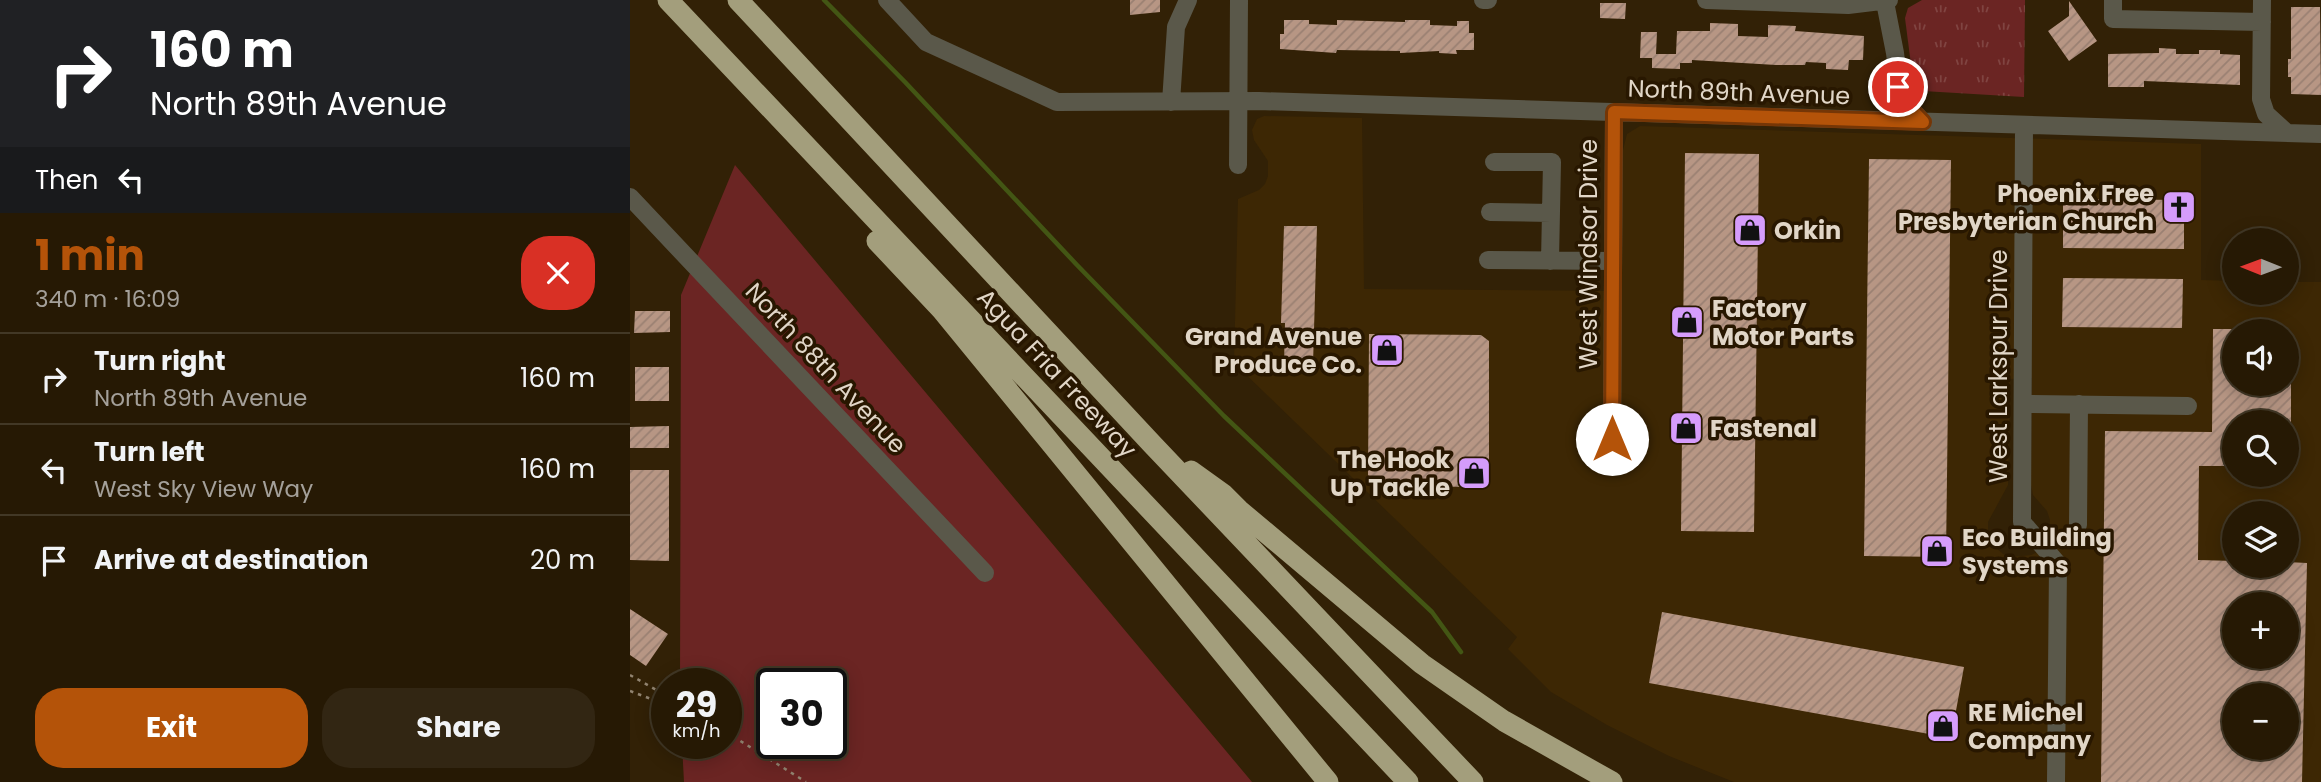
<!DOCTYPE html>
<meta charset="utf-8">
<style>
body{margin:0;font-family:Poppins,sans-serif;background:#322613;color:#f1f3f6;height:100vh;display:flex;flex-direction:column;font-size:26px;white-space:nowrap}
*{box-sizing:border-box;margin:0}
p{font-size:23px;color:#a4a09a}
.icon{flex:none;width:38px;height:38px;fill:none;stroke:currentColor;stroke-width:2;stroke-linecap:round;stroke-linejoin:round}
.map{position:relative;flex:1;overflow:hidden}
.sheet{display:flex;flex-direction:column;background:#261904;width:630px}
.sheet>*{flex:none}
.hud{background:#202124;color:#fff;overflow:hidden}
.needle{width:46px;rotate:271deg}
.fabs{position:absolute;left:1592px;top:228px;display:grid;gap:14px}
.fabs a{display:grid;place-items:center;width:77px;height:77px;border-radius:50%;background:#261904;box-shadow:0 4px 18px #0003,0 0 0 2px #423826;font-size:35px}
.speed{position:absolute;left:21px;top:668px;display:flex;gap:14px;font-size:35px;font-weight:700;text-align:center}
.speed>*{display:grid;place-content:center;width:91px;height:91px;border-radius:50%;background:#261904;box-shadow:0 4px 18px #0003,0 0 0 2px #423826;line-height:1}
.speed small{font-size:18px;font-weight:400}
.speed .limit{border:4px solid #111;border-radius:10px;background:#fff;color:#111}
.pin{position:absolute;display:grid;place-items:center;width:60px;height:60px;color:#fff;margin:-30px;border:4px solid #fff;border-radius:50%;box-shadow:0 2px 7px #0007}
.me{position:absolute;width:77px;margin:-38px;rotate:0deg;stroke-linejoin:round;filter:drop-shadow(0 0 5px #0008)}
.turn{display:flex;align-items:center;gap:24px;height:147px;padding:0 35px;font-size:32px}
.turn .icon{width:91px;height:91px;stroke-width:2.5}
.turn b{display:block;font-size:49px;line-height:60px}
.then{display:flex;align-items:center;height:66px;padding:0 35px;background:#0003;gap:14px;font-size:26px}
.round{display:grid;place-items:center;flex:none;width:74px;height:74px;border-radius:28px;background:#322613}
.head{display:flex;align-items:center;justify-content:space-between;height:119px;padding:0 35px}
h1{font-size:42px;font-weight:700;line-height:52px;color:#b45309}
.button{display:flex;gap:14px;margin-top:auto;padding:14px 35px}
.button a{flex:1;height:80px;border-radius:28px;background:#b45309;color:#fff;font-size:28px;font-weight:700;line-height:80px;text-align:center}
.button a+a{background:#322613;color:#f1f3f6}
ul{padding:0;list-style:none}
li{display:flex;align-items:center;gap:21px;height:91px;padding:0 35px;border-top:2px solid #423826}
li div{flex:1}
li b{display:block;font-size:26px}
li em{font-style:normal}
main{display:flex;flex:1;min-height:0}
.map>svg:first-child{display:block}
.built{fill:#3d2704;fill-rule:evenodd}
.green{fill:#6b2523;fill-rule:evenodd}
.park{fill:url(#park-tufts)}
.lines{fill:none;stroke-linecap:round;stroke-linejoin:round}
.stream{stroke:#435614;stroke-width:4.5}
.building{fill:url(#building-hatch);fill-rule:evenodd}
.path{stroke:#928470;stroke-width:2.5;stroke-dasharray:3.5 5;stroke-linecap:butt}
.minor{stroke:#5a584a;stroke-width:18}
.highway{stroke:#a39e7c;stroke-width:21}
.route-casing{stroke:#753606;stroke-width:18}
.route{stroke:#b45309;stroke-width:12}
.labels{text-anchor:middle;dominant-baseline:central;stroke-width:7;stroke-linejoin:round;paint-order:stroke}
.street-label{font-size:24px;fill:#e1d6c7;stroke:#281700}
.poi-label{font-size:24px;font-weight:bold;fill:#e1d6c7;stroke:#281700;text-anchor:start}
</style>
<main>
<section class="sheet">
<div class="hud">
<div class="turn"><svg class="icon" aria-label="right" viewBox="0 0 24 24"><path d="M7 20v-9h11M14 6l5 5-5 5"/></svg><div><b>160 m</b>North 89th Avenue</div></div>
<div class="then">Then<svg class="icon" aria-label="left" viewBox="0 0 24 24"><path d="M17 20v-9H6M10 6l-5 5 5 5"/></svg></div>
</div>
<div class="head"><div><h1>1 min</h1><p>340 m · 16:09</p></div><a class="round" style="background:#d93025;color:#fff"><svg class="icon" aria-label="close" viewBox="0 0 24 24"><path d="M6 6l12 12M18 6L6 18"/></svg></a></div>
<ul>
<li><svg class="icon" aria-label="right" viewBox="0 0 24 24"><path d="M7 20v-9h11M14 6l5 5-5 5"/></svg><div><b>Turn right</b><p>North 89th Avenue</p></div><em>160 m</em></li>
<li><svg class="icon" aria-label="left" viewBox="0 0 24 24"><path d="M17 20v-9H6M10 6l-5 5 5 5"/></svg><div><b>Turn left</b><p>West Sky View Way</p></div><em>160 m</em></li>
<li><svg class="icon" aria-label="arrive" viewBox="0 0 24 24"><path d="M6 21V4h12l-3 4 3 4H6"/></svg><div><b>Arrive at destination</b></div><em>20 m</em></li>
</ul>
<div class="button"><a>Exit</a><a>Share</a></div>
</section>
<div class="map">
<svg width="1691" height="782" viewBox="0 0 1691 782">
<defs>
<pattern id="park-tufts" width="24" height="20" patternUnits="userSpaceOnUse" patternTransform="scale(1.75)"><rect width="24" height="20" fill="#6b2523"/><path d="M3 7l-1-3M5 7V3M7 7l1-3M15 17l-1-3M17 17v-4M19 17l1-3" fill="none" stroke="#804441"/></pattern>
<pattern id="building-hatch" width="6" height="6" patternUnits="userSpaceOnUse" patternTransform="scale(1.75)"><rect width="6" height="6" fill="#b79684"/><path d="M-1 1l2-2M0 6l6-6M5 7l2-2" fill="none" stroke="#9a8072"/></pattern>
</defs>
<rect width="100%" height="100%" fill="#322106"/>
<!-- built -->
<path class="built" d="M 634,116 L 732,118 L 734,289 L 991,291 L 993,150 L 997,134 L 1010,126 L 1571,144 L 1571,280 L 1605,281 L 1605,292 L 1657,292 L 1657,282 L 1691,282 L 1691,782 L 1104,782 L 1039,756 L 977,725 L 921,692 L 878,649 L 887,637 L 604,363 L 608,199 L 629,190 L 635,184 L 638,176 L 638,161 L 624,140 L 622,130 L 627,119 ZM 1605,331 L 1657,331 L 1657,383 L 1605,383 ZM 1402,378 L 1401,485 L 1403,495 L 1417,511 L 1420,520 L 1420,535 L 1415,545 L 1408,552 L 1401,555 L 1381,557 L 1373,554 L 1363,545 L 1358,533 L 1358,522 L 1378,485 L 1380,379 ZM 1605,422 L 1657,422 L 1657,474 L 1605,474 ZM 1605,513 L 1657,513 L 1657,565 L 1605,565 ZM 1605,604 L 1657,604 L 1657,656 L 1605,656 ZM 1605,695 L 1657,695 L 1657,747 L 1605,747 Z"/>
<!-- green -->
<path class="green" d="M 105,165 L 622,782 L 54,782 L 52,744 L 96,744 L 96,684 L 50,684 L 51,295 ZM 142,684 L 201,684 L 201,744 L 142,744 Z"/>
<!-- park -->
<path class="park" d="M 1292,0 L 1395,0 L 1394,97 L 1293,91 L 1283,80 L 1275,18 L 1278,8 Z"/>
<g class="lines">
<!-- stream -->
<path class="stream" d="M 194,0 L 275,82 L 447,265 L 594,416 L 802,612 L 831,652"/>
</g>
<!-- building -->
<path class="building" d="M 500,0 L 530,0 L 530,12 L 500,15 Z
M 1439,1 L 1467,41 L 1439,61 L 1418,31 L 1439,16 Z
M 970,3 L 996,3 L 995,19 L 970,18 Z
M 1661,7 L 1690,7 L 1691,95 L 1661,94 L 1661,77 L 1658,77 L 1658,59 L 1661,59 Z
M 654,20 L 679,20 L 679,24 L 707,25 L 707,20 L 775,22 L 775,20 L 800,20 L 800,25 L 827,26 L 827,21 L 839,21 L 839,33 L 844,33 L 844,50 L 826,50 L 827,54 L 809,53 L 809,51 L 770,53 L 770,51 L 707,50 L 706,53 L 650,49 L 650,34 L 654,34 Z
M 1080,23 L 1108,24 L 1108,36 L 1138,37 L 1138,25 L 1166,26 L 1165,31 L 1234,36 L 1233,60 L 1219,60 L 1218,70 L 1196,69 L 1196,63 L 1176,62 L 1175,65 L 1146,65 L 1062,60 L 1062,63 L 1050,63 L 1050,69 L 1022,68 L 1022,58 L 1010,58 L 1011,32 L 1027,32 L 1026,54 L 1046,54 L 1047,31 L 1080,31 Z
M 1529,48 L 1546,49 L 1546,54 L 1569,54 L 1569,50 L 1590,50 L 1590,54 L 1610,55 L 1610,85 L 1514,81 L 1514,87 L 1478,87 L 1478,54 L 1529,53 Z
M 1055,153 L 1129,154 L 1124,532 L 1051,531 Z
M 1239,159 L 1321,160 L 1316,557 L 1234,556 Z
M 1433,199 L 1554,200 L 1554,249 L 1433,248 Z
M 654,226 L 687,226 L 683,365 L 654,364 L 655,323 L 651,323 Z
M 1433,278 L 1553,279 L 1552,328 L 1432,327 Z
M 5,311 L 40,311 L 40,332 L 4,333 Z
M 1583,329 L 1605,329 L 1605,383 L 1661,383 L 1661,422 L 1605,422 L 1605,466 L 1569,466 L 1568,560 L 1605,561 L 1605,565 L 1657,565 L 1657,562 L 1677,563 L 1672,782 L 1471,782 L 1475,431 L 1582,432 ZM 1605,604 L 1657,604 L 1657,656 L 1605,656 ZM 1605,695 L 1657,695 L 1657,747 L 1605,747 Z
M 739,334 L 851,335 L 859,341 L 859,480 L 851,487 L 748,486 L 738,475 Z
M 5,367 L 39,367 L 39,401 L 5,401 Z
M 39,426 L 39,448 L 0,448 L 0,427 Z
M 0,470 L 39,470 L 39,561 L 0,560 Z
M 0,609 L 38,634 L 16,666 L 0,655 Z
M 1032,612 L 1334,667 L 1321,738 L 1019,683 Z"/>
<g class="lines">
<!-- path -->
<path class="path" d="M 0,675 L 37,696
M 0,691 L 37,705
M 96,732 L 176,782"/>
<!-- minor -->
<path class="minor" d="M 257,0 L 296,42 L 427,102 L 629,101 L 1691,134
M 853,0 L 858,0
M 1076,0 L 1218,5 L 1259,0
M 1483,0 L 1483,19 L 1632,22
M 1632,0 L 1631,99 L 1636,114 L 1657,133
M 1255,2 L 1265,53 L 1270,93 L 1272,100 L 1293,122
M 541,102 L 546,27 L 558,0
M 1394,125 L 1392,522 L 1428,564 L 1426,782
M 864,162 L 922,162 L 920,261
M 608,165 L 609,0
M 0,197 L 355,573
M 860,212 L 921,213
M 858,260 L 983,261
M 1394,404 L 1558,406
M 982,439 L 984,112
M 1448,525 L 1449,404"/>
<!-- highway -->
<path class="highway" d="M 38,0 L 778,782
M 108,0 L 522,444 L 843,782
M 247,241 L 312,310 L 698,782
M 561,471 L 593,494 L 609,510 L 792,664 L 874,721 L 982,782"/>
</g>
<g class="lines">
<!-- route casing -->
<g class="route-casing">
<path id="route" d="M 982,439 L 984,112 L 1293,122 L 1272,100 L 1268,87"/>
</g>
<!-- route -->
<use href="#route" class="route"/>
</g>
<!-- icons -->
<defs>
<g id="church-square" transform="scale(1.75)"><rect x="-9" y="-9" width="18" height="18" rx="4" fill="#d59cfb" stroke="#281700"/><path d="M-1.2-6h2.4v3.5h3.3v2.4h-3.3V6h-2.4V-.1h-3.3v-2.4h3.3Z" fill="#111"/></g>
<g id="shop-square" transform="scale(1.75)"><rect x="-9" y="-9" width="18" height="18" rx="4" fill="#d59cfb" stroke="#281700"/><path d="M-5-2.5h2.3a2.7 3.5 0 0 1 5.4 0H5L5.5 6h-11ZM-1.5-2.5h3a1.5 2.3 0 0 0-3 0Z" fill="#111"/></g>
</defs>
<g fill-rule="evenodd">
<use href="#church-square" x="1549" y="207"/>
<use href="#shop-square" x="1120" y="230"/>
<use href="#shop-square" x="1057" y="322"/>
<use href="#shop-square" x="757" y="350"/>
<use href="#shop-square" x="1056" y="428"/>
<use href="#shop-square" x="844" y="473"/>
<use href="#shop-square" x="1307" y="551"/>
<use href="#shop-square" x="1313" y="726"/>
</g>
<g class="labels">
<!-- street labels -->
<g class="street-label">
<text transform="translate(1109 92) rotate(2)">North 89th Avenue</text>
<text transform="translate(958 254) rotate(-90)">West Windsor Drive</text>
<text transform="translate(1368 366) rotate(-90)">West Larkspur Drive</text>
<text transform="translate(196 368) rotate(47)">North 88th Avenue</text>
<text transform="translate(427 373) rotate(47)">Agua Fria Freeway</text>
</g>
<!-- poi labels -->
<g class="poi-label">
<text x="1524" y="193" text-anchor="end">Phoenix Free<tspan x="1524" dy="28">Presbyterian Church</tspan></text>
<text x="1144" y="230">Orkin</text>
<text x="1082" y="308">Factory<tspan x="1082" dy="28">Motor Parts</tspan></text>
<text x="732" y="336" text-anchor="end">Grand Avenue<tspan x="732" dy="28">Produce Co.</tspan></text>
<text x="1080" y="428">Fastenal</text>
<text x="820" y="459" text-anchor="end">The Hook<tspan x="820" dy="28">Up Tackle</tspan></text>
<text x="1332" y="537">Eco Building<tspan x="1332" dy="28">Systems</tspan></text>
<text x="1338" y="712">RE Michel<tspan x="1338" dy="28">Company</tspan></text>
</g>
</g>
</svg>
<div class="fabs">
<a><svg class="needle" viewBox="-14 -14 28 28"><path d="M0-13l5 13h-10z" fill="#e53935"/><path d="M0 13l5-13h-10z" fill="#a4a09a"/></svg></a>
<a><svg class="icon" aria-label="sound" viewBox="0 0 24 24"><path d="M4 9h4l5-4v14l-5-4H4zM17 9q2 3 0 6"/></svg></a>
<a><svg class="icon" aria-label="search" viewBox="0 0 24 24"><circle cx="10" cy="10" r="6"/><path d="M15 15l6 6"/></svg></a>
<a><svg class="icon" aria-label="layers" viewBox="0 0 24 24"><path d="M12 4l9 5-9 5-9-5zM3 14l9 5 9-5"/></svg></a>
<a>+</a>
<a>−</a>
</div>
<div class="speed"><div>29<small>km/h</small></div><div class="limit">30</div></div>
<div class="pin" style="left:1268px;top:87px;background:#d93025"><svg class="icon" aria-label="arrive" viewBox="0 0 24 24"><path d="M6 21V4h12l-3 4 3 4H6"/></svg></div>
<svg class="me" style="left:982px;top:439px" viewBox="-20 -20 40 40"><circle r="19" fill="#fff"/><path d="M0-13L10 11 0 6-10 11z" fill="#b45309"/></svg>
</div>
</main>
